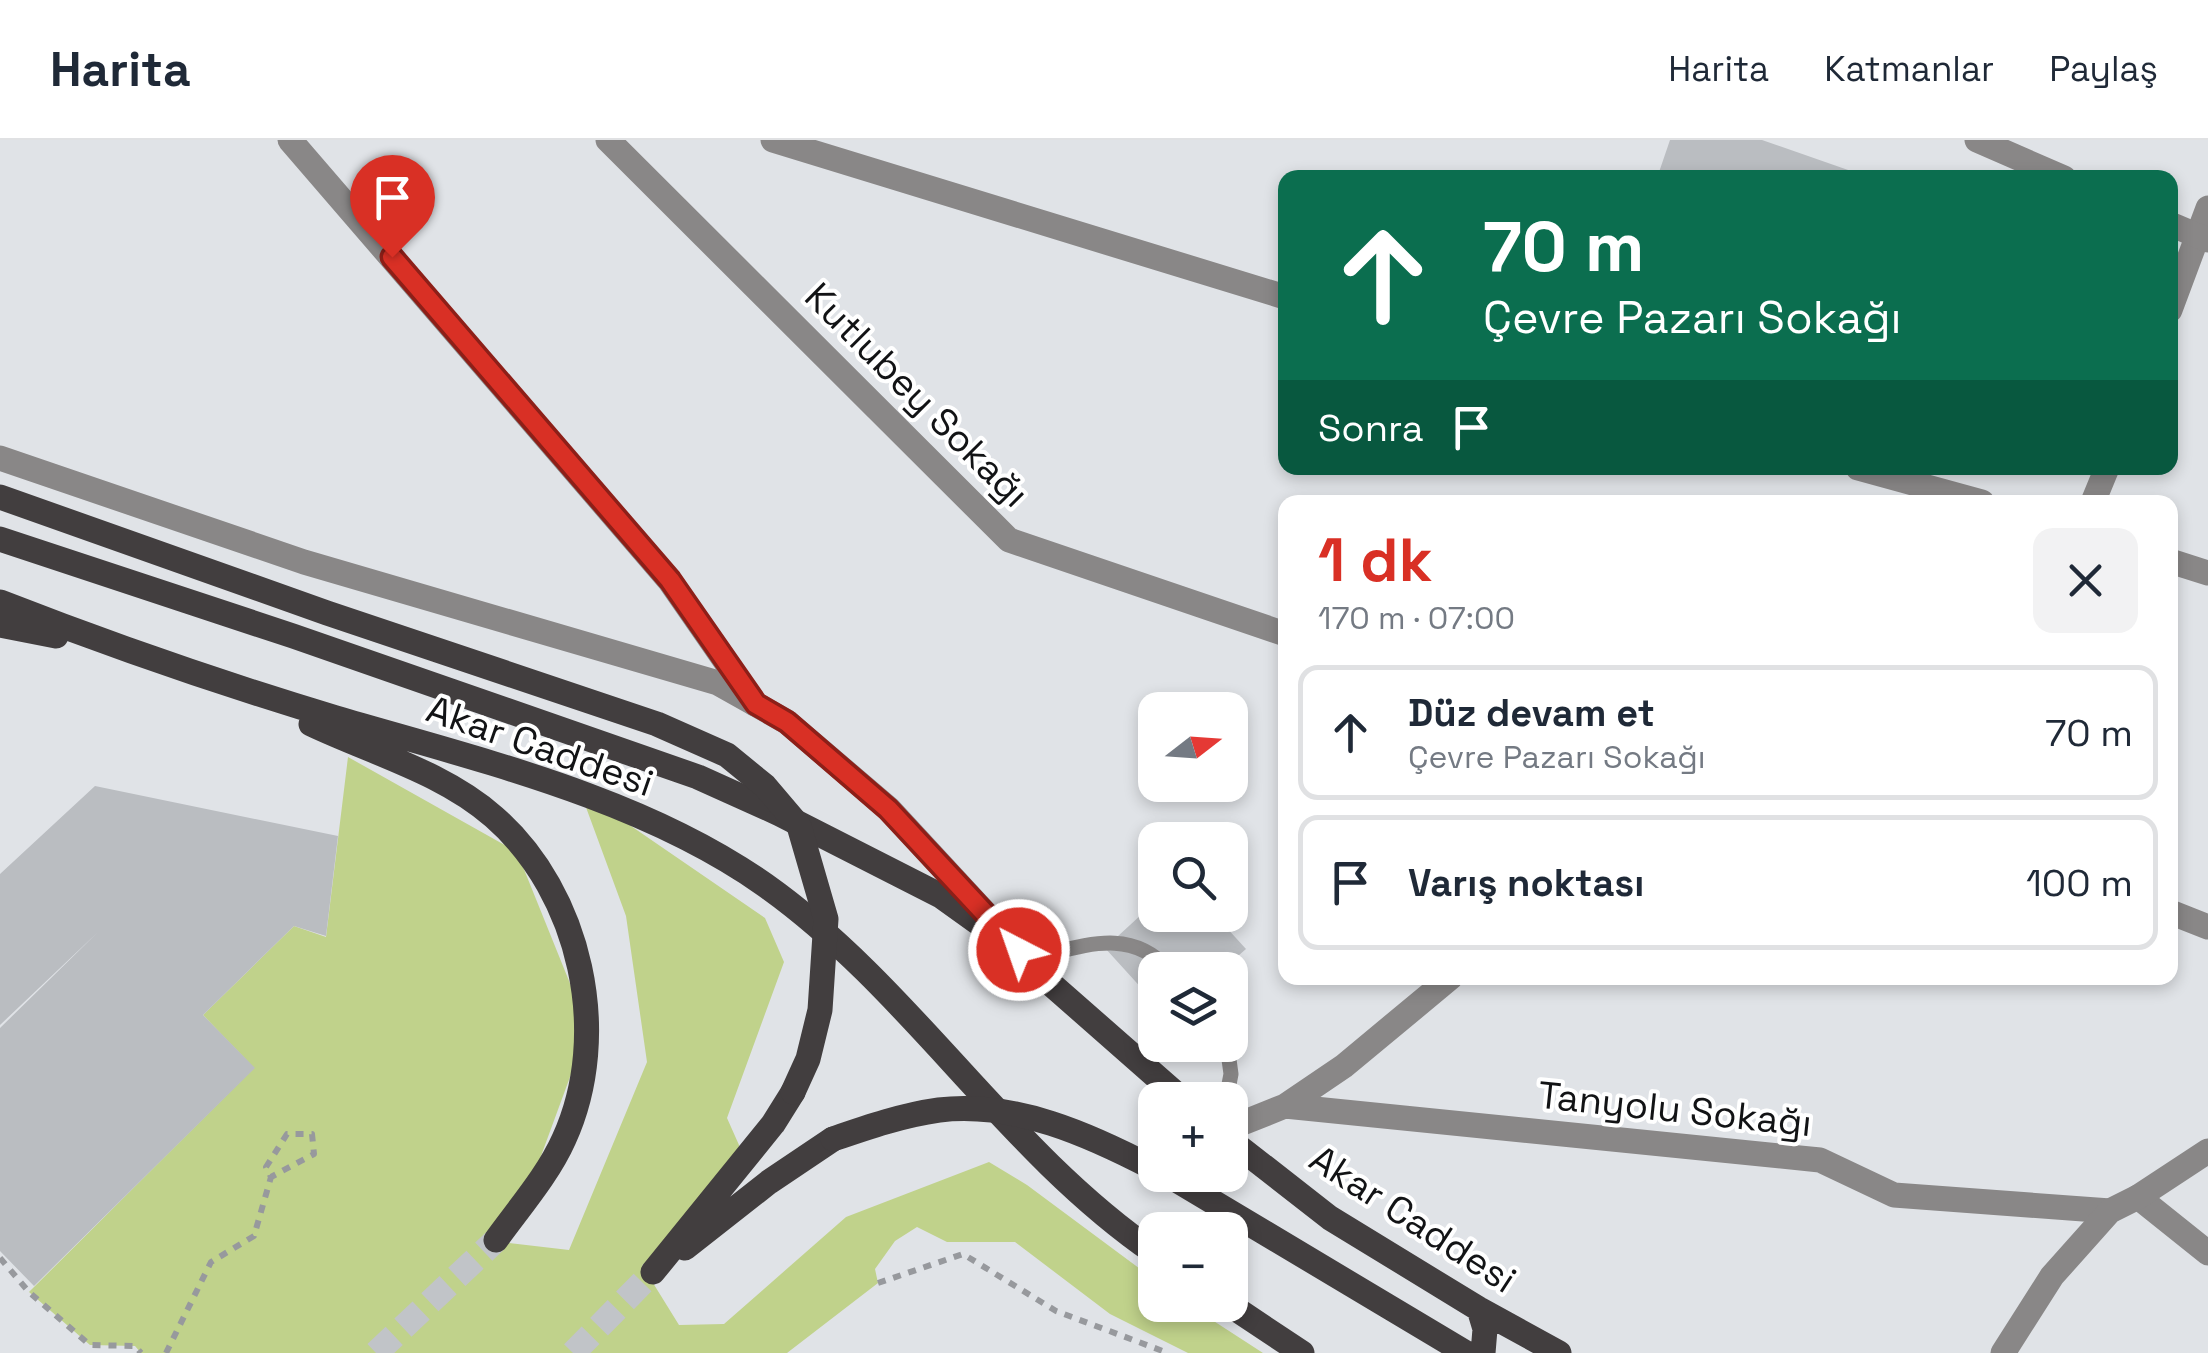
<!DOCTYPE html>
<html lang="tr">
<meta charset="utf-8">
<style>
body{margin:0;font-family:"Space Grotesk",sans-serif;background:#f2f2f3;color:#1f2937;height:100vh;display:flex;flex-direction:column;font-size:38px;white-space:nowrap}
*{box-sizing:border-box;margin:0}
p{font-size:32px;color:#747a83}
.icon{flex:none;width:55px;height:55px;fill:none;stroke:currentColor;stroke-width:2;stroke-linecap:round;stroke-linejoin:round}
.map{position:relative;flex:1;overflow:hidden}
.side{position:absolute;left:1278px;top:355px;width:900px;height:490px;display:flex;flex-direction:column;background:#fff;border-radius:20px;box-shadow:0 5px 15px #0003}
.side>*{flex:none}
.top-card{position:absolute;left:1278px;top:30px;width:900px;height:305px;border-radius:20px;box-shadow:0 5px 15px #0003;background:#0b6e4f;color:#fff;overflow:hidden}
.needle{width:65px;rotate:73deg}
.buttons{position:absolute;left:1138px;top:552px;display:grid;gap:20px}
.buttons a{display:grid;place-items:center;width:110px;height:110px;border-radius:20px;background:#fff;box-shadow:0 5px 15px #0003;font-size:50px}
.pin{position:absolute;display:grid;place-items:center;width:85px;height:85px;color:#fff;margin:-102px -42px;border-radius:50% 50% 50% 0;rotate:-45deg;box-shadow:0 0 10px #0007}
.pin .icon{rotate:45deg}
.me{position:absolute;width:110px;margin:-55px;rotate:319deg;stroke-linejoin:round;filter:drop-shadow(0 0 8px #0008)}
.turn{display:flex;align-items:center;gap:35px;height:210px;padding:0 40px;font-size:45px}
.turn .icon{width:130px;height:130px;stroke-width:2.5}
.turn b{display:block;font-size:70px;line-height:85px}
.then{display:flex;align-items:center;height:95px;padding:0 40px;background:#0003;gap:20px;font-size:38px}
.round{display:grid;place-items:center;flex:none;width:105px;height:105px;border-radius:20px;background:#f2f2f3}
.head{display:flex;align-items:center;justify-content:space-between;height:170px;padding:0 40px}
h1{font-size:60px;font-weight:600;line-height:75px;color:#d93025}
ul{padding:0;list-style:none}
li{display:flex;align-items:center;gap:30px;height:135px;margin:0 20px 15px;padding:0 20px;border:5px solid #e0e1e3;border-radius:20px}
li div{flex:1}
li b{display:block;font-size:38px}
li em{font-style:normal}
header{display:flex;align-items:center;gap:60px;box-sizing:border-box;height:140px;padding:0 50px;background:#fff;border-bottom:2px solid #e0e1e3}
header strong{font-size:48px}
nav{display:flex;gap:55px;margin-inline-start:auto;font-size:35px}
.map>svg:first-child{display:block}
.green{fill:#c0d28b}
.building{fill:#babdc1}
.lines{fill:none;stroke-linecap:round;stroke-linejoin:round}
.primary-tunnel{stroke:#c1c4c8;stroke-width:25;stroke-dasharray:25 12;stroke-linecap:butt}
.path{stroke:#97999d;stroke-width:6;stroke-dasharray:8 8;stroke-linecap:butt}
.service{stroke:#898787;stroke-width:15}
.minor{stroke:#898787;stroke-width:25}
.tertiary{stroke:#898787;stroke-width:25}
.primary{stroke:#423e3f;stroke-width:25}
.primary-bridge{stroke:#423e3f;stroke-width:25}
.route-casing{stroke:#8d1f18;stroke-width:25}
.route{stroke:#d93025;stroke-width:18}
.labels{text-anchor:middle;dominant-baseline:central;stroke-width:8;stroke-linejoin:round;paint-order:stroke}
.street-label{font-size:38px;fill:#121315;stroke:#fff}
</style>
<header>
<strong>Harita</strong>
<nav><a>Harita</a><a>Katmanlar</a><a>Paylaş</a></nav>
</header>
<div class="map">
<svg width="2208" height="1213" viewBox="0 0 2208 1213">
<rect width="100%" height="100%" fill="#e0e3e7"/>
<!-- green -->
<path class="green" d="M 348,617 L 517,712 L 588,888 L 509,1103 L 569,1110 L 647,922 L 626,776 L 580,651 L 765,778 L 784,822 L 727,978 L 739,1005 L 740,1036 L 653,1143 L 679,1185 L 724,1184 L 846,1077 L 989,1022 L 1027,1045 L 1155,1140 L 1155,1165 L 1189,1165 L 1263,1213 L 1188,1213 L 1110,1174 L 1015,1102 L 947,1102 L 917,1087 L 895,1101 L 875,1129 L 878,1143 L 787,1213 L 141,1213 L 135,1206 L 90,1205 L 29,1152 L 254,928 L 203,875 L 294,786 L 326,797 Z"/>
<!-- building -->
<path class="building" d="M 1670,0 L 1762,0 L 1871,38 L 1657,38 Z
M 95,646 L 338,696 L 326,796 L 294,786 L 203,875 L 255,928 L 34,1146 L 0,1111 L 0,888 L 98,792 L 0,885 L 0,734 Z
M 1155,762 L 1155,775 L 1215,775 L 1246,809 L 1222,830 L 1155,830 L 1155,863 L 1105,808 Z"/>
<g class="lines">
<!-- primary-tunnel -->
<path class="primary-tunnel" d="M 376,1213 L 496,1100
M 573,1213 L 653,1132"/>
<!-- path -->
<path class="path" d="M 0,1118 L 29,1152 L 90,1205 L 135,1206 L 141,1213
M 878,1143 L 963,1114 L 1056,1171 L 1168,1213
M 166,1213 L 211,1122 L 254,1096 L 271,1037 L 266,1027 L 287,994 L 312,994 L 314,1014 L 271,1037"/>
<!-- service -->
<path class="service" d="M 1039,833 L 1052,813 C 1096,802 1135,792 1169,830
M 1226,960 L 1231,934 L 1227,905"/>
<!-- minor -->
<path class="minor" d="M 290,0 L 669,440 L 755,564
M 608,0 L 1009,400 L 1285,494
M 773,0 L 1285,157
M 2170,170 L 2208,68
M 1858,328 L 1982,362
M 2093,362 L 2107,328
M 2170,421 L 2208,433
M 2170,772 L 2208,787
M 1285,966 L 1820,1020 L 1894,1055 L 2110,1071
M 1230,988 L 1285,966 L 1344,926 L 1450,838
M 2138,1057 L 2208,1113"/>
<!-- tertiary -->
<path class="tertiary" d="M 1977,0 L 2064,38
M 2170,84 L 2208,100
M 0,318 L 304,422 L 718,543 L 787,582 L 889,669 L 1009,799
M 2003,1213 L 2052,1136 L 2110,1071 L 2138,1057 L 2208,1011"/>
<!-- primary -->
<path class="primary" d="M 0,399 L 293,496 L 698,637 L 780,674 L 941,756 L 994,794 L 1183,960
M 0,462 C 110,505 223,544 336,578 C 479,620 642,658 765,745 C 912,849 1006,1011 1155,1113
M 0,485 L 56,496
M 311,584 C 372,613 443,632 494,677 C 581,753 612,894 564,999 C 548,1035 519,1068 496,1100
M 1230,1000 L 1330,1078 L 1479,1169 L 1559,1213
M 1168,1035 L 1466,1213
M 685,1108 L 769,1042 L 833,999
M 653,1132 L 773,984 L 793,952
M 1230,1165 L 1302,1213
M 1479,1169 L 1485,1189 L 1483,1213"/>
<!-- primary-bridge -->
<path class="primary-bridge" d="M 0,357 L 327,473 L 657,584 L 727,615 L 765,646 L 799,686 L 826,779 L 820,870 L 808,919 L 793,952
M 833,999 C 868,987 903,975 939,970 C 1015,961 1090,995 1155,1029"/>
</g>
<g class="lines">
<!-- route casing -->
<g class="route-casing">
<path id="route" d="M 392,117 L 670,440 L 756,564 L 787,582 L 888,669 L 1019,810"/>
</g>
<!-- route -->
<use href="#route" class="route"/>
</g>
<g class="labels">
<!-- street labels -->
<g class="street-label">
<text transform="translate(917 255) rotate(45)">Kutlubey Sokağı</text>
<text transform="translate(540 606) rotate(19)">Akar Caddesi</text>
<text transform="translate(1675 969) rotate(6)">Tanyolu Sokağı</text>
<text transform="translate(1413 1079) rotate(33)">Akar Caddesi</text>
</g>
</g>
</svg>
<div class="buttons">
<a><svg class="needle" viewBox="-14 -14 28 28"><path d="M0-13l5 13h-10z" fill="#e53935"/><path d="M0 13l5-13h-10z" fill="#747a83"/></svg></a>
<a><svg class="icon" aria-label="search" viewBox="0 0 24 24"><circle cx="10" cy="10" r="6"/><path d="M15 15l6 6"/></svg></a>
<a><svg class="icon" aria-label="layers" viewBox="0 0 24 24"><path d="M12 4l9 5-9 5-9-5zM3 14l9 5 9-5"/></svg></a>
<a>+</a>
<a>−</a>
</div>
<div class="pin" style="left:392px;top:117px;background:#d93025"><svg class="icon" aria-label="arrive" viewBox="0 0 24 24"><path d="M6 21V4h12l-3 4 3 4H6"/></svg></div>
<svg class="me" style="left:1019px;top:810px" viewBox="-20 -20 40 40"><circle r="17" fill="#d93025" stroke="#fff" stroke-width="3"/><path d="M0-11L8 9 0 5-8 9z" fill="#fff"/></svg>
<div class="top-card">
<div class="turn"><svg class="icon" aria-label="ahead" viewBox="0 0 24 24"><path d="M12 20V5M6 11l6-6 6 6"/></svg><div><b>70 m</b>Çevre Pazarı Sokağı</div></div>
<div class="then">Sonra<svg class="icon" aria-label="arrive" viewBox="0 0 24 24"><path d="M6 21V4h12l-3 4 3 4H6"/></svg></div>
</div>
<section class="side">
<div class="head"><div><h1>1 dk</h1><p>170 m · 07:00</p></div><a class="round"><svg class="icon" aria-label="close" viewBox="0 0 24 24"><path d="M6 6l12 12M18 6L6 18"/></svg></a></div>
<ul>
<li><svg class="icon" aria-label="ahead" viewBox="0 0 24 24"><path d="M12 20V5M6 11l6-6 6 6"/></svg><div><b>Düz devam et</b><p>Çevre Pazarı Sokağı</p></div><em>70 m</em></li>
<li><svg class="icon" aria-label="arrive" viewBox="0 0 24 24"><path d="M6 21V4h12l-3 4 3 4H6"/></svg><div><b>Varış noktası</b></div><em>100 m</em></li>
</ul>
</section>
</div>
